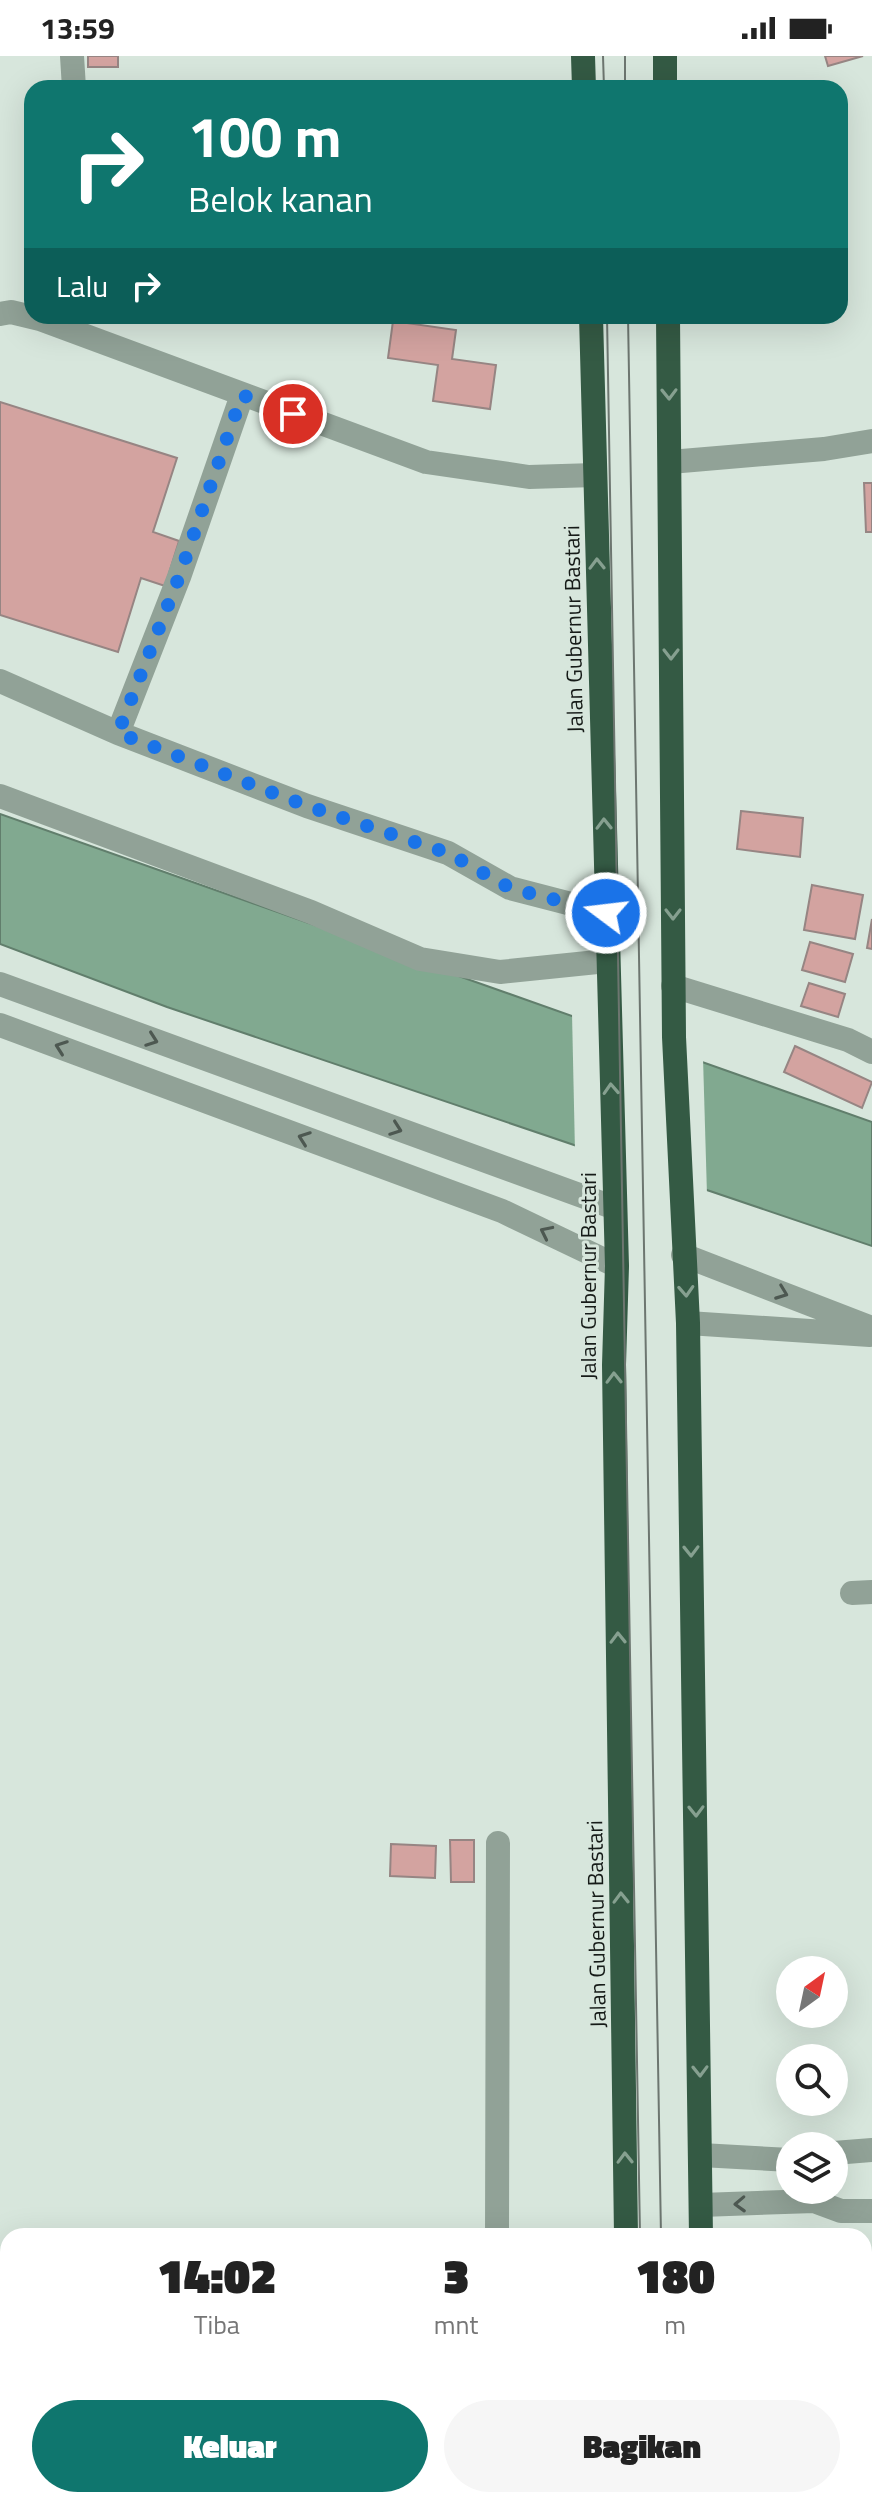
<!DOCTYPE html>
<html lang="id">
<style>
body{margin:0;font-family:"Titillium Web",sans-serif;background:#f6f6f6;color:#222;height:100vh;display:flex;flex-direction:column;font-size:30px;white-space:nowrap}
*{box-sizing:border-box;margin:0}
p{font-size:26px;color:#767676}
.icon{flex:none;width:44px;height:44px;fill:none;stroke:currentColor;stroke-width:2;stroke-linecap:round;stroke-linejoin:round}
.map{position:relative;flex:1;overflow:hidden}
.details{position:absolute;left:0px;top:2172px;width:872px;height:280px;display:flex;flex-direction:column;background:#fff;border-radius:24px 24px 0 0;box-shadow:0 8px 32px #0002}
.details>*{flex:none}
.banner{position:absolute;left:24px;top:24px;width:824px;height:244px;border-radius:24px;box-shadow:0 8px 32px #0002;background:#0f766e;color:#fff;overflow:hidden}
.needle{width:52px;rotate:33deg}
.controls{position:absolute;left:776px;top:1900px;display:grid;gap:16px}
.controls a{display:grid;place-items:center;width:72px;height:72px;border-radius:50%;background:#fff;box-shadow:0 8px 32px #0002;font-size:40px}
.pin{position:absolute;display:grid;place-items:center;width:68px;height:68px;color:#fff;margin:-34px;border:4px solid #fff;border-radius:50%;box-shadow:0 2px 8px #0007}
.me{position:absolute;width:88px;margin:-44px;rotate:285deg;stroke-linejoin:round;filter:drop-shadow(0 0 6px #0008)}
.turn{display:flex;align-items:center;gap:28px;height:168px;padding:0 32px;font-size:36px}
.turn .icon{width:104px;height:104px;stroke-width:2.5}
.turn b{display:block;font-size:56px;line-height:68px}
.then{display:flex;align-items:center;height:76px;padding:0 32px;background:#0003;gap:16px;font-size:30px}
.eta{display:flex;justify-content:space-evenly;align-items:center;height:136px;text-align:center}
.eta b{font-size:48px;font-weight:800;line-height:56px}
.cta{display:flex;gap:16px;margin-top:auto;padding:16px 32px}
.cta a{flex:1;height:92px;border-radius:48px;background:#0f766e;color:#fff;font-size:32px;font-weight:800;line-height:92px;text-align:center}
.cta a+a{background:#f6f6f6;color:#222}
.status{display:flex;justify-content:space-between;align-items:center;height:56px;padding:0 40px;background:#fff;direction:ltr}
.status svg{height:22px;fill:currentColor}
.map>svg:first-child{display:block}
.water{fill:#81a990;stroke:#617e6c;stroke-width:2}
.pier{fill:#d7e6dc}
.building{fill:#d3a3a0;stroke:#968583;stroke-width:2}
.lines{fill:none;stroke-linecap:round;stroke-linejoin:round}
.minor{stroke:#91a297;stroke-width:24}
.highway{stroke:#345a44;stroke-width:24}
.tram{stroke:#6d7670;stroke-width:2}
.oneway{stroke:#86a090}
.oneway2{stroke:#4d5851}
.route{stroke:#1a73e8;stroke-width:14;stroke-dasharray:0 25.2}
.labels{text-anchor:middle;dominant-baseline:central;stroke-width:6;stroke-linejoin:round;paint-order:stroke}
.street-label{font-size:22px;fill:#161b18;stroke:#d7e6dc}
</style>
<div class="status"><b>13:59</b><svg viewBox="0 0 49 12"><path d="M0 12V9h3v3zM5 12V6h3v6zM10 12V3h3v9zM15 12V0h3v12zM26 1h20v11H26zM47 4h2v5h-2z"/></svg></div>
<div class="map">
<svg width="872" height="2452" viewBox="0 0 872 2452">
<rect width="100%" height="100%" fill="#d7e6dc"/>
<!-- water -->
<path class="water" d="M 0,758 L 872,1066 L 872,1190 L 167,951 L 0,888 Z"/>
<!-- pier -->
<path class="pier" d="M 572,957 L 703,1002 L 707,1139 L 575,1096 Z"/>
<!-- building -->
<path class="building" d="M 88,0 L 118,0 L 118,11 L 88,11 Z
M 825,0 L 863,0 L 828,10 Z
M 393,265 L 456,274 L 452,303 L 496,309 L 490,353 L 433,345 L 438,309 L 388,302 Z
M 0,346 L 177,402 L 153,476 L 179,485 L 165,530 L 141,522 L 118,596 L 0,559 Z
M 864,427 L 872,427 L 872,476 L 866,476 Z
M 741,755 L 803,762 L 800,801 L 737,793 Z
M 812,829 L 863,839 L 855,883 L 804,874 Z
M 872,863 L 872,893 L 867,892 Z
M 810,886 L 853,898 L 845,926 L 802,914 Z
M 809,927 L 845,938 L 838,961 L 801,950 Z
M 795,990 L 872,1026 L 862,1052 L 784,1016 Z
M 450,1784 L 474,1784 L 474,1826 L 451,1826 Z
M 391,1788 L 436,1790 L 435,1822 L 390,1820 Z
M 314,2444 L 348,2444 L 348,2452 L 314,2452 Z"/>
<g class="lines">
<!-- minor -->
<path class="minor" d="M 72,0 L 74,32
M 0,258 L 11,256 L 40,263 L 426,406 L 529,421 L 595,419
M 670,406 L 824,393 L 872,385
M 0,625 L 118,677 L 307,750 L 448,797 L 510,832 L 606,857
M 118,677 L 179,521 L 242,339
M 0,740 L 311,856 L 420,903 L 500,916 L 607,905
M 0,928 L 615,1152
M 673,930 L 848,984 L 872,996
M 0,969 L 502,1155 L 617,1210
M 683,1199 L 872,1272
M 688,1267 L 870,1279
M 852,1537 L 872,1536
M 834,2097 L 872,2094
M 701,2099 L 790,2104
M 701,2149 L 814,2145 L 841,2155 L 872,2155
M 497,2180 L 498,1787
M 864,2377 L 872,2377
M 505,2444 L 505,2452
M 769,2452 L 872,2446"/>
<!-- highway -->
<path class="highway" d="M 583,0 L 584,32
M 665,0 L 665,32
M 591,260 L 617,1210 L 614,1309 L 626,2180
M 668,260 L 674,981 L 688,1267 L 701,2180
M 630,2444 L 630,2452
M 704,2444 L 704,2452"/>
<!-- tram -->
<path class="tram" d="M 603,0 L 604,32
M 625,0 L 625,32
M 607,260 L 640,2180
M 628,260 L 661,2180
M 644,2444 L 644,2452
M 665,2444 L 666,2452"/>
</g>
<!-- one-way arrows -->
<defs><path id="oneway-chevron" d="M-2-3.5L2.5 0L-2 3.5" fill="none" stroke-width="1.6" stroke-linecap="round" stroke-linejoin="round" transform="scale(2)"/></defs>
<g class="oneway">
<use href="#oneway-chevron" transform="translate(669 338) rotate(89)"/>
<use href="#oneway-chevron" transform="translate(597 508) rotate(-91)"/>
<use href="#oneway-chevron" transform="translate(671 598) rotate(90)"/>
<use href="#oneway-chevron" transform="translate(604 768) rotate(-91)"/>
<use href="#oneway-chevron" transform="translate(673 858) rotate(90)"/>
<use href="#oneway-chevron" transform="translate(611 1033) rotate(-93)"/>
<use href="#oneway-chevron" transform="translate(686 1235) rotate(87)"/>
<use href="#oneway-chevron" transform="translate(614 1322) rotate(-91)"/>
<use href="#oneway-chevron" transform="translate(691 1495) rotate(89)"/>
<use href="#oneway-chevron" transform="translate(618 1582) rotate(-91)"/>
<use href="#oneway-chevron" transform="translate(696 1755) rotate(89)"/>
<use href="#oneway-chevron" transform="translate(621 1842) rotate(-91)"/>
<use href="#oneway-chevron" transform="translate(700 2015) rotate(89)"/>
<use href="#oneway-chevron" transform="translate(625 2102) rotate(-91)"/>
</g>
<g class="oneway2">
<use href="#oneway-chevron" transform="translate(152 984) rotate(20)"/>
<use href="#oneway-chevron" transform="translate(61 991) rotate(-160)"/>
<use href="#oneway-chevron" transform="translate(396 1073) rotate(20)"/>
<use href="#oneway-chevron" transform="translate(304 1082) rotate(-160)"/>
<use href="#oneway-chevron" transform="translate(546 1176) rotate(-154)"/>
<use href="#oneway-chevron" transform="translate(782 1237) rotate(21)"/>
<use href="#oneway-chevron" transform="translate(740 2148) rotate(178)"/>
</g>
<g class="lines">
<!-- route -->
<path class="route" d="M 293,358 L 242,339 L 179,521 L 118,677 L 307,750 L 448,797 L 510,832 L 606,857"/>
</g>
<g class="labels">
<!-- street labels -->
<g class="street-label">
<text transform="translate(573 573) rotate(-91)">Jalan Gubernur Bastari</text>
<text transform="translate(588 1220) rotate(-90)">Jalan Gubernur Bastari</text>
<text transform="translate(596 1868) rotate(-91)">Jalan Gubernur Bastari</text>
</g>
</g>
</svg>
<div class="controls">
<a><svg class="needle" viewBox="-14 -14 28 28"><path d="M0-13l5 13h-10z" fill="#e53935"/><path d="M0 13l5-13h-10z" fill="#767676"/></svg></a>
<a><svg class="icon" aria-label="search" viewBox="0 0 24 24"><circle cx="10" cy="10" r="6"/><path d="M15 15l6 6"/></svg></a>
<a><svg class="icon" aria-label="layers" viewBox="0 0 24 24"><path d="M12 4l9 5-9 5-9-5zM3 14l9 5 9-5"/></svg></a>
</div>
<div class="pin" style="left:293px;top:358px;background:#d93025"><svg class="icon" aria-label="arrive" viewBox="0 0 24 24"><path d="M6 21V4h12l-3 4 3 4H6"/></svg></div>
<svg class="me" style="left:606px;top:857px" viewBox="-20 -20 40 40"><circle r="17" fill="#1a73e8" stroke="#fff" stroke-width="3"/><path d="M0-11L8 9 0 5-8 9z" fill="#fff"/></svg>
<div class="banner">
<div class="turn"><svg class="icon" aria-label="right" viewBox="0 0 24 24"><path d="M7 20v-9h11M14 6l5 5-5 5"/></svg><div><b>100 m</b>Belok kanan</div></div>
<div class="then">Lalu<svg class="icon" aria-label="right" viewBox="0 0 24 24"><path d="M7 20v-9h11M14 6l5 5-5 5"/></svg></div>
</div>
<section class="details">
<div class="eta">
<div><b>14:02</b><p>Tiba</p></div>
<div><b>3</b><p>mnt</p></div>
<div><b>180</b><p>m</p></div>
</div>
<div class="cta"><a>Keluar</a><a>Bagikan</a></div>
</section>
</div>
